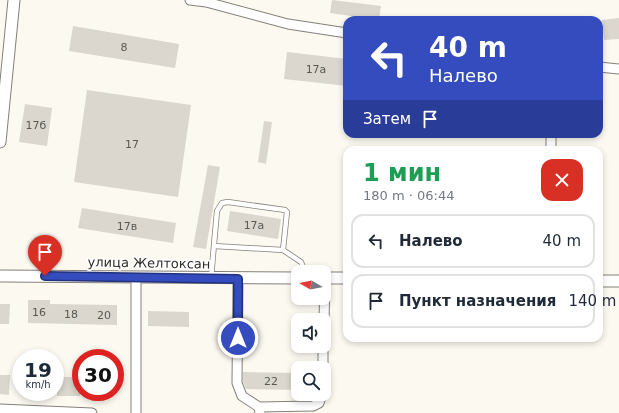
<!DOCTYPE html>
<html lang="ru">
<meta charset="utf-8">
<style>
body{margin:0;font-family:"DejaVu Sans",sans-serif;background:#f6f6f7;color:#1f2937;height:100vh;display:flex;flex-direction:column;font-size:15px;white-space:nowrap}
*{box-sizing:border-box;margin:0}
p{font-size:13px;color:#747a83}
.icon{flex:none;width:22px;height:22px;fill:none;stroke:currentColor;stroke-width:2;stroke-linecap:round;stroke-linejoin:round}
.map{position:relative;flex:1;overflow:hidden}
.side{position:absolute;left:343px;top:146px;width:260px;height:196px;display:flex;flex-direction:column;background:#fff;border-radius:12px;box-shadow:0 2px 6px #0003}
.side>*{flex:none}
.hud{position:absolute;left:343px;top:16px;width:260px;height:122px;border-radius:12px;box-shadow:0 2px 6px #0003;background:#344cbd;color:#fff;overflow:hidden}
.needle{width:26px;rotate:279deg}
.buttons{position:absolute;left:291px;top:265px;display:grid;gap:8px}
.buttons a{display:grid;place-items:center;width:40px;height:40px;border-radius:8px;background:#fff;box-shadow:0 2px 6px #0003;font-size:20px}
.speed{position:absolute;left:12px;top:349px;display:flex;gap:8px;font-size:20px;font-weight:700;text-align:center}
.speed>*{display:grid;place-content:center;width:52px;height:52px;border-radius:50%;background:#fff;box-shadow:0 2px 6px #0003;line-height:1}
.speed small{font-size:10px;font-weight:400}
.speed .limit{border:6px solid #d22;background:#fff;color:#111}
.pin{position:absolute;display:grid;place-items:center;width:34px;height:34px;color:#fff;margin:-41px -17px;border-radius:50% 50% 50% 0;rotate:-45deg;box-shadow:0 0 4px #0007}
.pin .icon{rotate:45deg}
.me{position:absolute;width:44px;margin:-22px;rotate:0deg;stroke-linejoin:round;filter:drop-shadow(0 0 3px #0008)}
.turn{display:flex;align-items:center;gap:14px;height:84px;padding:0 20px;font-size:18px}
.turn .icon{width:52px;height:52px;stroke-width:2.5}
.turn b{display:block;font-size:28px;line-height:34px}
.then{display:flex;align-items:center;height:38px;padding:0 20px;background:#0003;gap:8px;font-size:15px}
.round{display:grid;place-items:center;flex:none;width:42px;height:42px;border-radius:12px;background:#f6f6f7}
.head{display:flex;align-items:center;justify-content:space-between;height:68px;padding:0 20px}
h1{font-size:24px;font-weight:800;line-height:30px;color:#1e9e55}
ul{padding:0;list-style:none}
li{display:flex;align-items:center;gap:12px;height:54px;margin:0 8px 6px;padding:0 12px;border:2px solid #e0e1e3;border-radius:12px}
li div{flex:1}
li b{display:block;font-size:15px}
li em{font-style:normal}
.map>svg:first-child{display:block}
.building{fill:#dbd7cf}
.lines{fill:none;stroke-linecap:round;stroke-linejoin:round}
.service-casing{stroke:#84817a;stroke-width:6}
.minor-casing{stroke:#84817a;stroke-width:11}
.tertiary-casing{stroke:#84817a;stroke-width:13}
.service{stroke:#fff;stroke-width:4.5}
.minor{stroke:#fff;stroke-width:9}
.tertiary{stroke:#fff;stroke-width:11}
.route-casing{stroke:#22317b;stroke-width:10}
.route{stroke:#344cbd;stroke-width:7}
.labels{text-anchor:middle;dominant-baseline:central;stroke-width:3.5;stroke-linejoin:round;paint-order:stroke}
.number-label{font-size:11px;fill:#595853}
.street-label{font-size:13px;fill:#2e2d2a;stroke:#fff}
</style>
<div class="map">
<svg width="619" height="413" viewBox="0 0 619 413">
<rect width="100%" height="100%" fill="#fcf9f1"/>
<!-- building -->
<path class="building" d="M 332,0 L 381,6 L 379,20 L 330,13 Z
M 619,18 L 619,39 L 604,40 L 602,20 Z
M 73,26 L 179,44 L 175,68 L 69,51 Z
M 287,52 L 347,59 L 347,86 L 284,79 Z
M 87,90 L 191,105 L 178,197 L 74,182 Z
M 25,104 L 52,108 L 47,146 L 19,142 Z
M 264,121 L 272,122 L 266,164 L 258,162 Z
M 208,165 L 220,167 L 206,249 L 193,247 Z
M 82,208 L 176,223 L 173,243 L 78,228 Z
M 230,211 L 281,219 L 278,239 L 227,231 Z
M 28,300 L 50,300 L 50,304 L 117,305 L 117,325 L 28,323 Z
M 0,304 L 10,304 L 9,324 L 0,324 Z
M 148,311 L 189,312 L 189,327 L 148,326 Z
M 243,372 L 298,373 L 298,390 L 246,389 L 243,382 Z
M 0,375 L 10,375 L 9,395 L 0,394 Z
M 57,377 L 81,377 L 80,396 L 57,396 Z"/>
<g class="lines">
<!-- service casing -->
<g class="service-casing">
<path id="service" d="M 214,246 L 283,250
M 211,278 L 217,211 L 222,203 L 228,202 L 285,210 L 287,212 L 283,250 L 301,262 L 305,272"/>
</g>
<!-- minor casing -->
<g class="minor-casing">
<path id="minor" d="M 190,0 L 206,2 L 288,24 L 347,33
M 599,67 L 619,69
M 551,150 L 551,134
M 136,277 L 136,413
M 238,279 L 237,383 L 242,396 L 259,407 L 260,413
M 324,322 L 325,278
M 323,368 L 323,346
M 259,407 L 313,406 L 319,403 L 322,394
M 0,409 L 92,413"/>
</g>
<!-- tertiary casing -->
<g class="tertiary-casing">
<path id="tertiary" d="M 0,142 L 14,0
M 0,276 L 298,278
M 324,278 L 347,278
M 599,281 L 619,281"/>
</g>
<!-- service -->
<use href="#service" class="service"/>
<!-- minor -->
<use href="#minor" class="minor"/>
<!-- tertiary -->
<use href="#tertiary" class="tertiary"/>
</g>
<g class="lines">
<!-- route casing -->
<g class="route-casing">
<path id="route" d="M 45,276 L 238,279 L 238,338"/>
</g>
<!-- route -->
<use href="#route" class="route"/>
</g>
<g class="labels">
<!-- number labels -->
<g class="number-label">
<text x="124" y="47">8</text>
<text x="316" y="69">17а</text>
<text x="36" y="125">17б</text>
<text x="132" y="144">17</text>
<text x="254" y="225">17а</text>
<text x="127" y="226">17в</text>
<text x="39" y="312">16</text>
<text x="71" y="314">18</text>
<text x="104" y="315">20</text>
<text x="271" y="381">22</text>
</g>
<!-- street labels -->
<g class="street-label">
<text transform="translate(149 263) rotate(1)">улица Желтоксан</text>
</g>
</g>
</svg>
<div class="buttons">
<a><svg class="needle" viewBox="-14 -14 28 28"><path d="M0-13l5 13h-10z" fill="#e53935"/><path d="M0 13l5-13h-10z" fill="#747a83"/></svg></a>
<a><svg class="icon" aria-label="sound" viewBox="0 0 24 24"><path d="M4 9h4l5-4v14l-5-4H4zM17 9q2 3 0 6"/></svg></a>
<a><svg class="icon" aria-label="search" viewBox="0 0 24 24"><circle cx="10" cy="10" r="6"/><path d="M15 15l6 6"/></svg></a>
</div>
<div class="speed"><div>19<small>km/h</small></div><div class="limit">30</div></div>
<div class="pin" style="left:45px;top:276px;background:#d93025"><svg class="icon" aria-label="arrive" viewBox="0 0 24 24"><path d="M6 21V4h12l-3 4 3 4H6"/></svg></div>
<svg class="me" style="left:238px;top:338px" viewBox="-20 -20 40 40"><circle r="17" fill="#344cbd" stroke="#fff" stroke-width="3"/><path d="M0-11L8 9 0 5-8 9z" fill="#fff"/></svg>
<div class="hud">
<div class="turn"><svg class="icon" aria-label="left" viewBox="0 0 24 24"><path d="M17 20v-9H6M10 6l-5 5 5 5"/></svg><div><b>40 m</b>Налево</div></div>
<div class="then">Затем<svg class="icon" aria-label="arrive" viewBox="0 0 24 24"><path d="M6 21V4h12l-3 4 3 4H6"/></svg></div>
</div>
<section class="side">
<div class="head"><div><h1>1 мин</h1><p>180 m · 06:44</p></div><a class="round" style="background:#d93025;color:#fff"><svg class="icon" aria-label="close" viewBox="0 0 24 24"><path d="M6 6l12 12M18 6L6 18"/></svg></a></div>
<ul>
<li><svg class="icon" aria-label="left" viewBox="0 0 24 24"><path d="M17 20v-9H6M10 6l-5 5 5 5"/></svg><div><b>Налево</b></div><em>40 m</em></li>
<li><svg class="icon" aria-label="arrive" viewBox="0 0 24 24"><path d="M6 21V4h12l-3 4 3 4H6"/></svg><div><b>Пункт назначения</b></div><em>140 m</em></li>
</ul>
</section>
</div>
